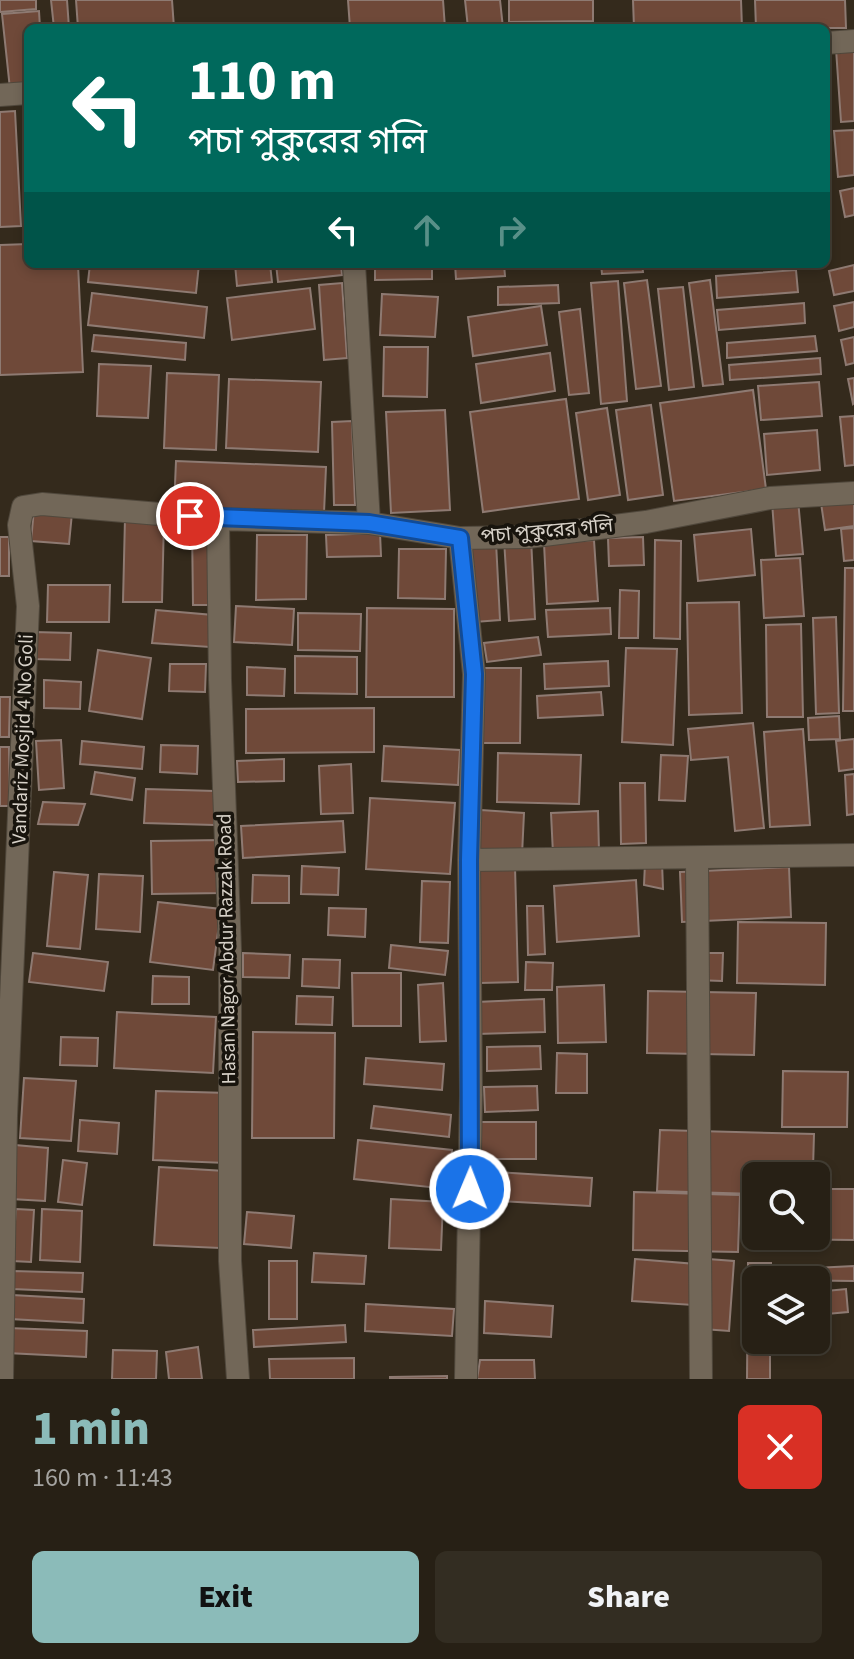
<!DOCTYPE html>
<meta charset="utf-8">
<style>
body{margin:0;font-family:"Source Sans 3","Noto Sans Bengali",sans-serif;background:#332d22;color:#f1f3f6;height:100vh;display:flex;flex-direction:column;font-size:30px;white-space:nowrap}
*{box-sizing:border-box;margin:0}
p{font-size:26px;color:#a4a3a0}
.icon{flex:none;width:44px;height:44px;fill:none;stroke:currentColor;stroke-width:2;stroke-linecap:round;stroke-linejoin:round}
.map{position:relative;height:1379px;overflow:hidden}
.panel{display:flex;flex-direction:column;background:#272015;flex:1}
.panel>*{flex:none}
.top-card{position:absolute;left:24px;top:24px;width:806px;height:244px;border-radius:12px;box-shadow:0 4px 12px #0003,0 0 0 2px #433e34;background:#00695c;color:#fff;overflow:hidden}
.tools{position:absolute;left:742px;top:1162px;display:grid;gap:16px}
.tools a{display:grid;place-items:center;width:88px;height:88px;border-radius:12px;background:#272015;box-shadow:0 4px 12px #0003,0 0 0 2px #433e34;font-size:40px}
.pin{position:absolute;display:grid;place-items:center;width:68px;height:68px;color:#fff;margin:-34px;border:4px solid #fff;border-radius:50%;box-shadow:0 2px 8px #0007}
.me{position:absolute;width:88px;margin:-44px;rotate:1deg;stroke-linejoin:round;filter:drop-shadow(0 0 6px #0008)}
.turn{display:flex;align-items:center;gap:28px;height:168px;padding:0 32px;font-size:36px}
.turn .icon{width:104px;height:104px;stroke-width:2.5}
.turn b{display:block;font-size:56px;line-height:68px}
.lanes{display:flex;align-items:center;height:76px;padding:0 32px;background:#0003;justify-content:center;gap:40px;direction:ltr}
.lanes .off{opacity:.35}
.round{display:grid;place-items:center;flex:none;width:84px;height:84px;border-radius:12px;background:#332d22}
.headline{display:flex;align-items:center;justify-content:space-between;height:136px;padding:0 32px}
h1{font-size:48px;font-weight:800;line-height:60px;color:#8bbbb9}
.action{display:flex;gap:16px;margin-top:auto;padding:16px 32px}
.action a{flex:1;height:92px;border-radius:12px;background:#8bbbb9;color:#111;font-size:32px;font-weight:800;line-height:92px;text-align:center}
.action a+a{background:#332d22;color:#f1f3f6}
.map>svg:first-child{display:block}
.building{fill:#6f4939;stroke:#8e7a72;stroke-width:2}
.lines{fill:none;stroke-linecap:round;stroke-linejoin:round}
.minor-casing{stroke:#50483c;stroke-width:24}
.minor{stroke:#726758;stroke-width:22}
.route-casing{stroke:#114b97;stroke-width:20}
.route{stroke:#1a73e8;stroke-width:14}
.labels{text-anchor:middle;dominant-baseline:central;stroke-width:7;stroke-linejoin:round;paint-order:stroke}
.street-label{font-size:20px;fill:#d7d1c8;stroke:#18140d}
</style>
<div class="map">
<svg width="854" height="1379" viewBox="0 0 854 1379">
<rect width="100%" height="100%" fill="#342a1c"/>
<!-- building -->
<path class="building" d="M 0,0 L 36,0 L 36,9 L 0,12 Z
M 51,0 L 67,0 L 69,28 L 54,28 Z
M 76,0 L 172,0 L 174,28 L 78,28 Z
M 348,0 L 443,0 L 445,28 L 350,28 Z
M 465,0 L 500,0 L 503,28 L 468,28 Z
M 509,0 L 593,0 L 593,21 L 509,22 Z
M 633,0 L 741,0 L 742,28 L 634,28 Z
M 755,0 L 845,0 L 846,28 L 756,28 Z
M 39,11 L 40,28 L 28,28 L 28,88 L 10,89 L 2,14 Z
M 854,48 L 854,121 L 841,122 L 836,49 Z
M 15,111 L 21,226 L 0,227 L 0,112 Z
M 854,130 L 854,175 L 838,177 L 834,131 Z
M 826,136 L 829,182 L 826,183 Z
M 854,188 L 854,215 L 845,217 L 840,191 Z
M 28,244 L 28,264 L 78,264 L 83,372 L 0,375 L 0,245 Z
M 90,264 L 199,264 L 196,293 L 88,282 Z
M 235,264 L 270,264 L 272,282 L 237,286 Z
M 276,264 L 341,264 L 342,275 L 278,282 Z
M 375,264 L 432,264 L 432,279 L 375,280 Z
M 455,264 L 504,264 L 505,276 L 456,279 Z
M 601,264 L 642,264 L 643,272 L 602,274 Z
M 773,264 L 810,264 L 810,268 Z
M 854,265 L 854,291 L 834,295 L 829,271 Z
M 796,270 L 798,292 L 717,298 L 716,276 Z
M 647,280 L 661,386 L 636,389 L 624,283 Z
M 710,280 L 723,384 L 703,386 L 689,283 Z
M 618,281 L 627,401 L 601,404 L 591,283 Z
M 342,283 L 347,358 L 324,360 L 319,285 Z
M 558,285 L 559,303 L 498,305 L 498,287 Z
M 683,287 L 694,387 L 669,390 L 658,289 Z
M 310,288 L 315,329 L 232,340 L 227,298 Z
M 92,293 L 207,307 L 204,338 L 88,325 Z
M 382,294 L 438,297 L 435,337 L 380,335 Z
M 854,302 L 854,327 L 839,331 L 834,306 Z
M 804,303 L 805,323 L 719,330 L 717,310 Z
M 541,306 L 547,345 L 473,356 L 468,317 Z
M 580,309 L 589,393 L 569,395 L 559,312 Z
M 94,335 L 186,343 L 185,360 L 92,351 Z
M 815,336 L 817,351 L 727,358 L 727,343 Z
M 854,337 L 854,363 L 846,365 L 841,340 Z
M 384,347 L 428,347 L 427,397 L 383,396 Z
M 550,353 L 555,391 L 481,403 L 476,364 Z
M 820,358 L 821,374 L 730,380 L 729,365 Z
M 99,364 L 151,366 L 148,418 L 97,416 Z
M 167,373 L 219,375 L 216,450 L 164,448 Z
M 854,378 L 854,403 L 853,404 L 848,379 Z
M 229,379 L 321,382 L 318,452 L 226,448 Z
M 819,382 L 822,416 L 761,420 L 758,386 Z
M 753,390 L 766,489 L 674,501 L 660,403 Z
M 566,399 L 579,499 L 483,512 L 470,412 Z
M 651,405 L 663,495 L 628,500 L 616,410 Z
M 607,408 L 620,495 L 588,500 L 576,413 Z
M 445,410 L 450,510 L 391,513 L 386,412 Z
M 854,416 L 854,465 L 845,466 L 840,417 Z
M 352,421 L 355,505 L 334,505 L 332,422 Z
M 817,430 L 820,470 L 767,475 L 764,434 Z
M 176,461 L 326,467 L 324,513 L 174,508 Z
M 854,498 L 854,526 L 825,530 L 821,503 Z
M 798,500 L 803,554 L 776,556 L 772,502 Z
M 34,509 L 72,513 L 69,544 L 31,541 Z
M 125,518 L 164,519 L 162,602 L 123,602 Z
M 192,525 L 212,525 L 213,605 L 193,605 Z
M 854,528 L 854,560 L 844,561 L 841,529 Z
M 751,529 L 755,575 L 698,581 L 694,535 Z
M 380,533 L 381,556 L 327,557 L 326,535 Z
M 257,535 L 307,535 L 306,599 L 256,600 Z
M 0,537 L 9,537 L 9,576 L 0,576 Z
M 643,537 L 644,565 L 609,566 L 608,538 Z
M 531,538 L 535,619 L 509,621 L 504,539 Z
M 594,540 L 598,601 L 547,604 L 544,543 Z
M 655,540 L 681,541 L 680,639 L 654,638 Z
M 496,542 L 500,620 L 475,622 L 471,543 Z
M 399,549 L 446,549 L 445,599 L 398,598 Z
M 800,558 L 804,616 L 764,618 L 761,560 Z
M 845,568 L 854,568 L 854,711 L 843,711 Z
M 48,585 L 110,585 L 109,622 L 47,622 Z
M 620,590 L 639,591 L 638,638 L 619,638 Z
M 739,602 L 742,713 L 689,715 L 687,603 Z
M 236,606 L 294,609 L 292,645 L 234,642 Z
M 367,608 L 454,609 L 454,697 L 366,697 Z
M 610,608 L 611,634 L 548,637 L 546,610 Z
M 156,610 L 213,615 L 210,647 L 152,643 Z
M 298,613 L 361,614 L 360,651 L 298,650 Z
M 836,617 L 839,713 L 816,714 L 813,618 Z
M 801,624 L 803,717 L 767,717 L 766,625 Z
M 34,632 L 71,633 L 70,660 L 33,659 Z
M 538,637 L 541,655 L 487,662 L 484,643 Z
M 626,648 L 677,649 L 673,745 L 622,742 Z
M 98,650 L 151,658 L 142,719 L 89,711 Z
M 295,656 L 357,657 L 357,694 L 295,693 Z
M 608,661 L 609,686 L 545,689 L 544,664 Z
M 170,664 L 206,664 L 205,692 L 169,691 Z
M 247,667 L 285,669 L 284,696 L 247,695 Z
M 483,668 L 521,668 L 520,743 L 483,743 Z
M 44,680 L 81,682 L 80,709 L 44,708 Z
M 601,692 L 603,715 L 538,718 L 537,696 Z
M 0,697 L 10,697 L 9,737 L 0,737 Z
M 374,708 L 374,752 L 246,753 L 246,709 Z
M 839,716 L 840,739 L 809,740 L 808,718 Z
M 753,723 L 764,828 L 735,831 L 728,757 L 691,760 L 688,729 Z
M 803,729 L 810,825 L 770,827 L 764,732 Z
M 854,739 L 854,769 L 839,771 L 836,741 Z
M 61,740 L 64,788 L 39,790 L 36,741 Z
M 82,741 L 144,747 L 142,769 L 80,764 Z
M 161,745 L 198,746 L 197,774 L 160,772 Z
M 384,746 L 460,750 L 458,785 L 382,781 Z
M 0,747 L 9,747 L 10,806 L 0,806 Z
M 498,753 L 581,755 L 579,804 L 497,802 Z
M 661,755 L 688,756 L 685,801 L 659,800 Z
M 284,759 L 284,781 L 238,782 L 237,761 Z
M 351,764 L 353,813 L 321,814 L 319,766 Z
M 95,772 L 135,778 L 132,800 L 91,794 Z
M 854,774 L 854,814 L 847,815 L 845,775 Z
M 620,783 L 645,783 L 646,843 L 621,844 Z
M 146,789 L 215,791 L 214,825 L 144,823 Z
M 370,798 L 455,803 L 450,874 L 366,869 Z
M 43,802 L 85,804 L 78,825 L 38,824 Z
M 481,810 L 524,813 L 522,855 L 479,853 Z
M 598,811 L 599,852 L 553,854 L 551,813 Z
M 343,821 L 345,852 L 243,858 L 241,826 Z
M 222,840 L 223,893 L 152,894 L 151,841 Z
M 662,862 L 663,889 L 644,885 L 645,863 Z
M 302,866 L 339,868 L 338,895 L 301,894 Z
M 515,866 L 518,982 L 480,983 L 476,867 Z
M 789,867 L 791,917 L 682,922 L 680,872 Z
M 54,872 L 88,875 L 80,949 L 47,946 Z
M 99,874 L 143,876 L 140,932 L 96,929 Z
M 253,875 L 289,876 L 289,903 L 252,903 Z
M 636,880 L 639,936 L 557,942 L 554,886 Z
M 422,881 L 450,882 L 448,943 L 420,942 Z
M 158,902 L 221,909 L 213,970 L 150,962 Z
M 527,906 L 543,906 L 545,954 L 528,955 Z
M 329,908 L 366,909 L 365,937 L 328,935 Z
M 738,922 L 826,923 L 825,985 L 737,983 Z
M 391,945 L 448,951 L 445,975 L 389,968 Z
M 33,953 L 108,962 L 104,991 L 29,982 Z
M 243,953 L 290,955 L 289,978 L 243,977 Z
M 696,953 L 723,953 L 722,981 L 695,980 Z
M 303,959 L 340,960 L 339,988 L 302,986 Z
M 526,962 L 553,963 L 552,990 L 525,990 Z
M 352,973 L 401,973 L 401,1026 L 353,1026 Z
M 153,976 L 189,977 L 189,1004 L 152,1004 Z
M 443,983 L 446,1041 L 420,1042 L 418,985 Z
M 604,985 L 606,1042 L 558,1043 L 557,987 Z
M 648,991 L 756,993 L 754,1055 L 647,1053 Z
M 297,996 L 333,997 L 332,1025 L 296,1024 Z
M 544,999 L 545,1032 L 477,1034 L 476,1002 Z
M 117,1012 L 216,1017 L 213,1073 L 114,1068 Z
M 253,1032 L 335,1033 L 334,1138 L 252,1138 Z
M 61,1037 L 98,1038 L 97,1066 L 60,1065 Z
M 540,1046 L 541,1069 L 487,1071 L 487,1047 Z
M 557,1053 L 587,1054 L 587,1093 L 556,1093 Z
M 366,1058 L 444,1064 L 442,1090 L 364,1084 Z
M 783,1071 L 848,1072 L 847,1127 L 782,1127 Z
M 24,1078 L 76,1081 L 71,1141 L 20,1138 Z
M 537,1086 L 538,1110 L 485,1112 L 484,1087 Z
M 156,1091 L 229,1093 L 226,1163 L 153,1160 Z
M 374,1106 L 451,1115 L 449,1137 L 371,1128 Z
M 80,1120 L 119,1123 L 117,1154 L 78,1151 Z
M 479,1122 L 536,1122 L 536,1159 L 479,1159 Z
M 660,1130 L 814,1134 L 813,1169 L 766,1168 L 766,1176 L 756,1176 L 756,1194 L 657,1191 Z
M 358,1140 L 452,1150 L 448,1189 L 354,1179 Z
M 15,1145 L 48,1148 L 45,1201 L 11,1199 Z
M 63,1160 L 87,1163 L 82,1205 L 58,1202 Z
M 159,1167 L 225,1171 L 220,1248 L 154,1245 Z
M 480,1171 L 592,1178 L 590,1206 L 479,1200 Z
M 816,1189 L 854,1189 L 854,1240 L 769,1239 L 769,1236 L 816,1236 Z
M 634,1192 L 740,1195 L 738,1252 L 633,1250 Z
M 391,1199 L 443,1202 L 441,1250 L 389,1248 Z
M 16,1209 L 34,1210 L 31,1262 L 12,1261 Z
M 42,1209 L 82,1211 L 80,1262 L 40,1260 Z
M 247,1212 L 294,1216 L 291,1248 L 244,1244 Z
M 314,1253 L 366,1256 L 364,1284 L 312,1282 Z
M 635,1259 L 696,1264 L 693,1305 L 632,1301 Z
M 708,1259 L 734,1261 L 729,1331 L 703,1329 Z
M 269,1261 L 297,1261 L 297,1319 L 269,1319 Z
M 748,1263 L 771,1263 L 771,1280 L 756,1280 L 756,1340 L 770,1340 L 770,1379 L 747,1379 Z
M 854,1266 L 854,1281 L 775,1280 L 775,1270 Z
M 13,1271 L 83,1273 L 82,1292 L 12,1289 Z
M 846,1289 L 848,1312 L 816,1315 L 816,1292 Z
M 12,1295 L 84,1299 L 83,1323 L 10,1319 Z
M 485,1301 L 553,1306 L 551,1337 L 484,1333 Z
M 366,1304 L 454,1309 L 452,1336 L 365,1331 Z
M 345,1325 L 346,1342 L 254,1347 L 253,1330 Z
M 8,1328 L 87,1331 L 86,1357 L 7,1353 Z
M 198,1347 L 202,1379 L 169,1379 L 166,1352 Z
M 113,1350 L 157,1351 L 156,1379 L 112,1379 Z
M 354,1358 L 354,1379 L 270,1379 L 269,1359 Z
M 480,1360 L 534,1360 L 535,1379 L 477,1379 Z
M 447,1376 L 447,1379 L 390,1379 L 390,1377 Z"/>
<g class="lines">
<!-- minor casing -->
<g class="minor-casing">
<path id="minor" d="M 826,43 L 854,41
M 0,95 L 28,93
M 354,264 L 369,523
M 218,519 L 220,680 L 230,950 L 230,1261 L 238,1379
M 460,538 L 474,674 L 469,860 L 471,1095 L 466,1379
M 697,859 L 701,1379
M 469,860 L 854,855
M 2,1379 L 6,1116 L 28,606 L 19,525 L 23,507 L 42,504 L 218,519 L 369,523 L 460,538 L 528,537 L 646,522 L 770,498 L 854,493"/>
</g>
<!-- minor -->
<use href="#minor" class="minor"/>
</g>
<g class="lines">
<!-- route casing -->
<g class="route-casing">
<path id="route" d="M 190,516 L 369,523 L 460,538 L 474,674 L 469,860 L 470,1189"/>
</g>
<!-- route -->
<use href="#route" class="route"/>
</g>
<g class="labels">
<!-- street labels -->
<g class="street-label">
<text transform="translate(547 531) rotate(-5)">পচা পুকুরের গলি</text>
<text transform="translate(23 739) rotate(-88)">Vandariz Mosjid 4 No Goli</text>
<text transform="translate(227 949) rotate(-91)">Hasan Nagor Abdur Razzak Road</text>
</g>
</g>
</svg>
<div class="tools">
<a><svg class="icon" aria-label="search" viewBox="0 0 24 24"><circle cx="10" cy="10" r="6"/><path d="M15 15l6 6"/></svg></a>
<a><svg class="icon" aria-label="layers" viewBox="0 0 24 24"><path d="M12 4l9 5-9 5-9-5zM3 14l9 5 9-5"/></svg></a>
</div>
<div class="pin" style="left:190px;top:516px;background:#d93025"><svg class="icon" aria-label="arrive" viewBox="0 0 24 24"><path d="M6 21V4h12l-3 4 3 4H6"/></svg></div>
<svg class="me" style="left:470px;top:1189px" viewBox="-20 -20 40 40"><circle r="17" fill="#1a73e8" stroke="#fff" stroke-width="3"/><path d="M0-11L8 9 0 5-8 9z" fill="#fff"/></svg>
<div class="top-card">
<div class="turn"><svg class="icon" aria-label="left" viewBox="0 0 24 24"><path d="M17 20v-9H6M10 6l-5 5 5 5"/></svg><div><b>110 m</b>পচা পুকুরের গলি</div></div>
<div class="lanes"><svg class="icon" aria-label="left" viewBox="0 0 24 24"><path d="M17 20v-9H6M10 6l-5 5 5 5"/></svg><svg class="icon off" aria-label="ahead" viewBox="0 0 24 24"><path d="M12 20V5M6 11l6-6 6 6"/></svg><svg class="icon off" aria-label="right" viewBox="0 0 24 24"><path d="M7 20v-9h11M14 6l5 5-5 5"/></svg></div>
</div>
</div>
<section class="panel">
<div class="headline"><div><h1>1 min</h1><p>160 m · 11:43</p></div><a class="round" style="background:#d93025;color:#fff"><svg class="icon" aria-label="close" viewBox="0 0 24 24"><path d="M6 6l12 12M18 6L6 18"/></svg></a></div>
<div class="action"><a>Exit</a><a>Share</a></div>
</section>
